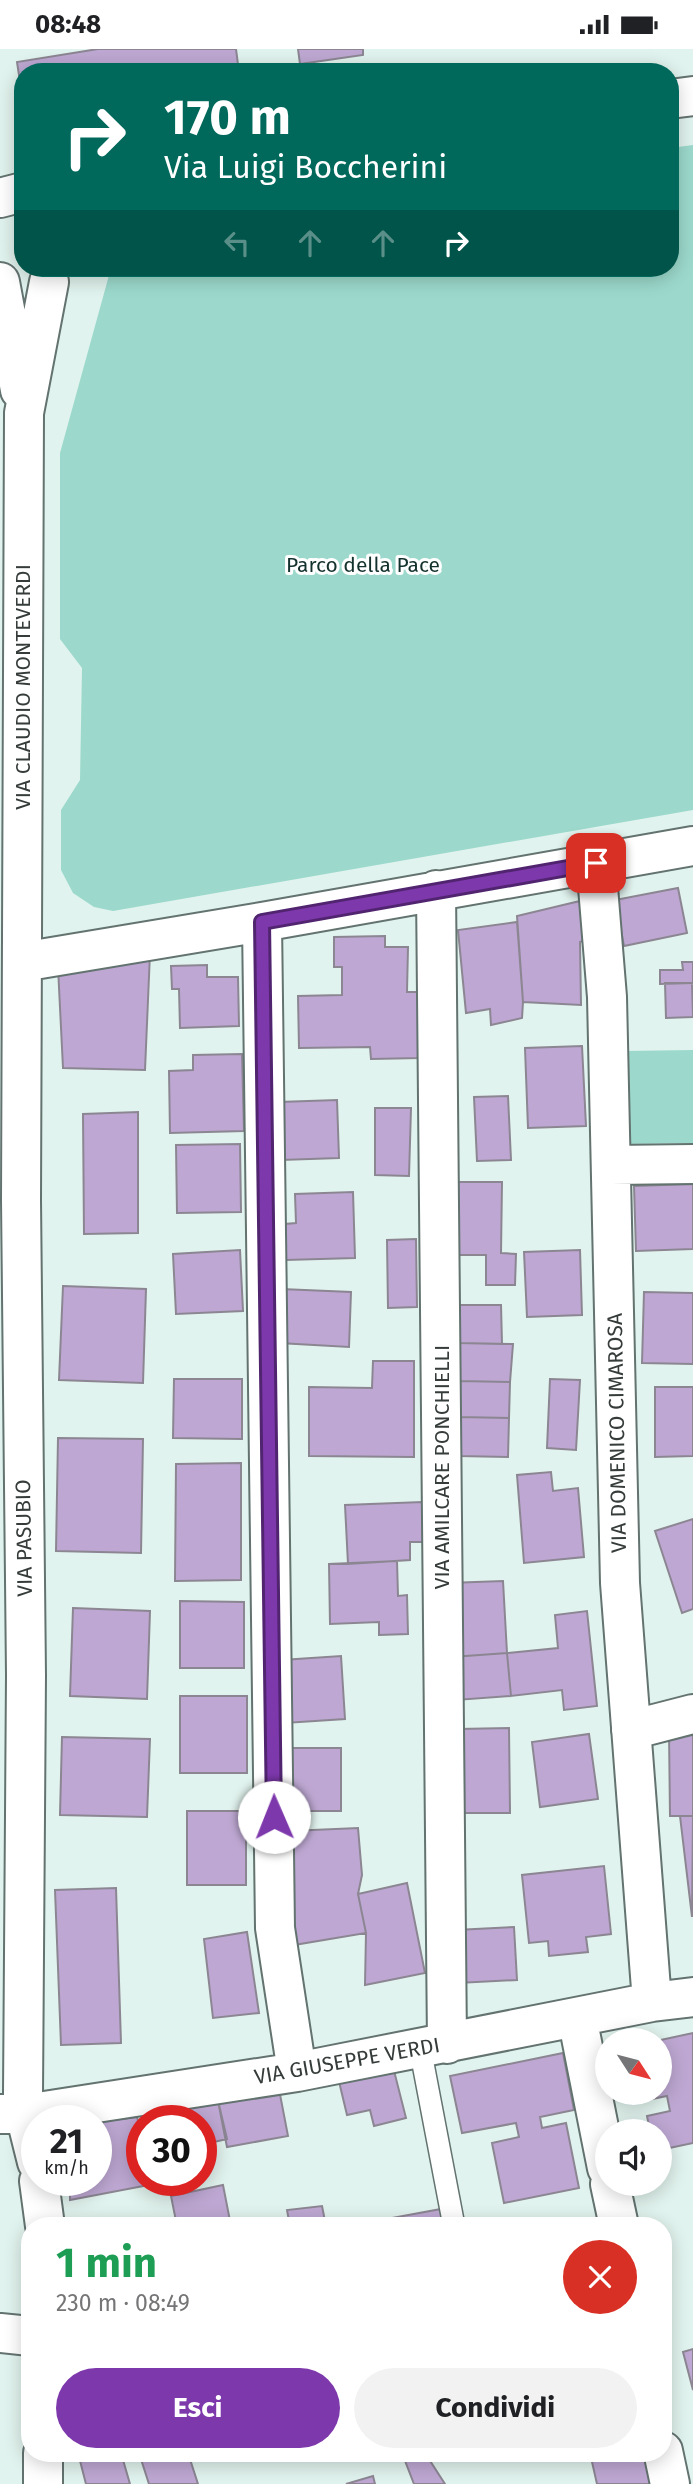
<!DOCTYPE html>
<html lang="it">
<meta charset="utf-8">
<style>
body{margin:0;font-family:"Fira Sans",sans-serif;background:#f2f2f2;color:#202124;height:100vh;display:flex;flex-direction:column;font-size:26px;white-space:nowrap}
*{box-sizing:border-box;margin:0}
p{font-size:23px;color:#757577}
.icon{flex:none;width:38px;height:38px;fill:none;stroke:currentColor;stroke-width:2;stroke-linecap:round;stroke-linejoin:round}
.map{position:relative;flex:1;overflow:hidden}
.drawer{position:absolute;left:21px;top:2168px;width:651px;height:245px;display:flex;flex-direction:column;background:#fff;border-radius:28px;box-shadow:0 4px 18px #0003}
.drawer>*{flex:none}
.top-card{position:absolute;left:14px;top:14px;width:665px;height:214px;border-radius:28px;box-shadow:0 4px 18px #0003;background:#00695c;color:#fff;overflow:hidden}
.needle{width:46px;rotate:126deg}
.fabs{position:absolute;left:595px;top:1979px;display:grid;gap:14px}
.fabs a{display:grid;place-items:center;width:77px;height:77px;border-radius:50%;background:#fff;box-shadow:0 4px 18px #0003;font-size:35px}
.speed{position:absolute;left:21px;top:2056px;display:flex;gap:14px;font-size:35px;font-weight:700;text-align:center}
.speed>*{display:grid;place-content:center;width:91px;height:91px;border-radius:50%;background:#fff;box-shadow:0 4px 18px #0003;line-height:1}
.speed small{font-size:18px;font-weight:400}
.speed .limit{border:10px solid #d22;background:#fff;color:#111}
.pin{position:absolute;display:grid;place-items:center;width:60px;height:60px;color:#fff;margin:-30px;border-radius:14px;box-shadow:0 4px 10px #0006}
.me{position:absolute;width:77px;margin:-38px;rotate:359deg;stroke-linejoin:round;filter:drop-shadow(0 0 5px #0008)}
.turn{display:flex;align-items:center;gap:24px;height:147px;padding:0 35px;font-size:32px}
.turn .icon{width:91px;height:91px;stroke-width:2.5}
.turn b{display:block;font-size:49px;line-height:60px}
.lanes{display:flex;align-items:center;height:66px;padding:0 35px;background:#0003;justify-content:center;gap:35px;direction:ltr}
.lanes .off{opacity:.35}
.round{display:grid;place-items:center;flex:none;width:74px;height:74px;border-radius:37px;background:#f2f2f2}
.headline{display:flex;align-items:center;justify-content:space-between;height:119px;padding:0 35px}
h1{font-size:42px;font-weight:700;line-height:52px;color:#1e9e55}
.button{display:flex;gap:14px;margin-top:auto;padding:14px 35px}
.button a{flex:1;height:80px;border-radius:42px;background:#7d38ac;color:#fff;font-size:28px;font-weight:700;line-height:80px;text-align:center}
.button a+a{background:#f2f2f2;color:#202124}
.status{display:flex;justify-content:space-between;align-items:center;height:49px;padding:0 35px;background:#fff;direction:ltr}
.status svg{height:19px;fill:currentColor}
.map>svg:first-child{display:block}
.green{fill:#9cd9cc}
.building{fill:#bea8d3;stroke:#8c8693;stroke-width:2}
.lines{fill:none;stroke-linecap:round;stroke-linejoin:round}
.service-casing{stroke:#63736f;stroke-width:24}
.minor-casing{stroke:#63736f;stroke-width:42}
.service{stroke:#fff;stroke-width:21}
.minor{stroke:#fff;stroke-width:38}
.route-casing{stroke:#512470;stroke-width:18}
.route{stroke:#7d38ac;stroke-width:12}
.labels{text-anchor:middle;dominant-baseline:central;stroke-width:6;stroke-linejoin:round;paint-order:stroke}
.park-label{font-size:21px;fill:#14322d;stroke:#fff}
.street-label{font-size:21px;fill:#353c3a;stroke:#fff}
</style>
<div class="status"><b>08:48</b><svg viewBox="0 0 49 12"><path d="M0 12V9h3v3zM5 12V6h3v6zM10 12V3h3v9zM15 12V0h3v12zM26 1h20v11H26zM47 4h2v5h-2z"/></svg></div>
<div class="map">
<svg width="693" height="2435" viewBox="0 0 693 2435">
<rect width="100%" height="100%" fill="#e1f3ee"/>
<!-- green -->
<path class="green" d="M 693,96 L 693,761 L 113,862 L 94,858 L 73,844 L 61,821 L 61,761 L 80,731 L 82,619 L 60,590 L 60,404 L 111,219 L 670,219 L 670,99 Z
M 693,1001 L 693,1094 L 628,1095 L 625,1002 Z"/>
<!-- building -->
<path class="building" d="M 98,0 L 236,0 L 239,23 L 23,23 L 23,52 L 17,13 Z
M 298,0 L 363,0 L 363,6 L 300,15 Z
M 678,839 L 687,884 L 624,897 L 615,851 Z
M 584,851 L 593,889 L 580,893 L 581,956 L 523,953 L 517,867 Z
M 517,873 L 523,953 L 522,969 L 491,976 L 490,960 L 466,964 L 458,881 Z
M 385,887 L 385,898 L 408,898 L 407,943 L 419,943 L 420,1009 L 371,1010 L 370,998 L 299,999 L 298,947 L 342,946 L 342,918 L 334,918 L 334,888 Z
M 150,904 L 145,1021 L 63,1019 L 58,918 Z
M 682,913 L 693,913 L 693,934 L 660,935 L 660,921 L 683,921 Z
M 207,916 L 207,928 L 238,928 L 239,977 L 180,979 L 179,940 L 172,940 L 171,917 Z
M 665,934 L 692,934 L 693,968 L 666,969 Z
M 582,997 L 586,1077 L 528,1079 L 525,999 Z
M 242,1005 L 244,1082 L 170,1084 L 169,1022 L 193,1021 L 193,1006 Z
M 508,1047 L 511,1111 L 477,1112 L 474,1048 Z
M 337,1051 L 339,1109 L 281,1111 L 279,1053 Z
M 375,1059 L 411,1059 L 409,1127 L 375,1126 Z
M 138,1063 L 138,1184 L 84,1185 L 83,1065 Z
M 240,1095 L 241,1163 L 177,1164 L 176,1096 Z
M 457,1133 L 502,1133 L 501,1204 L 516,1205 L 515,1236 L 486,1236 L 486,1206 L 456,1206 Z
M 693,1135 L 693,1200 L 636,1202 L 634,1137 Z
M 353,1143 L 355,1209 L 286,1211 L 285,1175 L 296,1174 L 295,1145 Z
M 416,1190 L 417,1258 L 388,1259 L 387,1191 Z
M 240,1201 L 243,1262 L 176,1265 L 173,1205 Z
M 580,1201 L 582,1266 L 527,1268 L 524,1203 Z
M 63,1237 L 146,1240 L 143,1334 L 59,1331 Z
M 281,1240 L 351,1243 L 349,1298 L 279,1294 Z
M 644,1243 L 693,1244 L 693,1315 L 642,1314 Z
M 460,1256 L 501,1256 L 502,1295 L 459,1294 Z
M 459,1294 L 513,1295 L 510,1333 L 460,1332 Z
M 373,1312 L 414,1312 L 414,1408 L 309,1407 L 309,1338 L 372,1339 Z
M 174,1330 L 242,1330 L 242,1390 L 173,1389 Z
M 550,1330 L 580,1331 L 576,1401 L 547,1399 Z
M 460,1332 L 510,1333 L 509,1369 L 460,1368 Z
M 655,1338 L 693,1338 L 693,1407 L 655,1408 Z
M 460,1368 L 509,1369 L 508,1408 L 459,1407 Z
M 58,1389 L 143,1390 L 141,1504 L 56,1502 Z
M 241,1414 L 241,1531 L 175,1532 L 176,1415 Z
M 551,1423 L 553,1442 L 578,1439 L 584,1508 L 524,1514 L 517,1426 Z
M 422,1453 L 424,1493 L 410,1493 L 410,1511 L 348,1515 L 345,1456 Z
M 693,1470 L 693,1560 L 682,1564 L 655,1482 Z
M 397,1512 L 398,1547 L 407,1546 L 408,1585 L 379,1586 L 379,1573 L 330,1575 L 329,1515 Z
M 503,1532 L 507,1604 L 452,1608 L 448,1534 Z
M 180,1552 L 244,1553 L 244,1619 L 180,1619 Z
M 73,1559 L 150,1562 L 147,1650 L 70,1647 Z
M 587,1562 L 597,1657 L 564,1661 L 562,1641 L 511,1647 L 507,1604 L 558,1599 L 555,1566 Z
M 507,1604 L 511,1647 L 456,1651 L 452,1608 Z
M 341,1607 L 345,1670 L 285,1674 L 282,1611 Z
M 180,1647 L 247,1647 L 247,1724 L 180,1724 Z
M 509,1679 L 510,1764 L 460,1764 L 458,1680 Z
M 693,1681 L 693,1767 L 670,1767 L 669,1683 Z
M 589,1685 L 598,1750 L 540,1758 L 532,1693 Z
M 62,1688 L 150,1690 L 147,1768 L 60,1766 Z
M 284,1699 L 341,1699 L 341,1762 L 284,1762 Z
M 187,1762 L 246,1762 L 246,1836 L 187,1836 Z
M 680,1767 L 693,1767 L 692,1868 Z
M 358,1779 L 362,1826 L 358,1845 L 366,1884 L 294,1896 L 290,1782 Z
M 604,1817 L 611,1885 L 586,1888 L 588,1903 L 549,1907 L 548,1892 L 529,1894 L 522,1826 Z
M 407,1834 L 425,1924 L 365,1936 L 366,1884 L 358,1845 Z
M 116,1839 L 121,1994 L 61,1996 L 55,1841 Z
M 514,1878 L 517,1931 L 458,1934 L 456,1881 Z
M 247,1883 L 259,1964 L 213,1969 L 204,1890 Z
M 693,1984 L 693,2094 L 660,2101 L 660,2082 L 650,2082 L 647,2067 L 670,2062 L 667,2047 L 632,2054 L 630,2044 L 660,2044 L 660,1992 L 656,1992 Z
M 563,2004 L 574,2061 L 540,2068 L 542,2079 L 566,2074 L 579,2139 L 504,2154 L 492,2094 L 519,2088 L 516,2074 L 462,2084 L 450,2027 Z
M 390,2006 L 406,2069 L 374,2077 L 370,2061 L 347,2066 L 336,2020 Z
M 278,2035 L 288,2087 L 227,2098 L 217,2047 Z
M 217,2047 L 227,2090 L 201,2096 L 201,2072 L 161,2072 L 158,2061 Z
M 137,2068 L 142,2087 L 142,2132 L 153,2132 L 154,2135 L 70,2151 L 70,2132 L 96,2132 L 96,2073 Z
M 223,2136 L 231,2177 L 177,2177 L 171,2147 Z
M 322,2157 L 326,2177 L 290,2177 L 287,2161 Z
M 441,2160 L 444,2177 L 382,2177 L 381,2171 Z
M 128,2171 L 129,2177 L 81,2177 Z
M 693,2300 L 693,2341 L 683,2303 Z
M 78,2404 L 121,2404 L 130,2435 L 86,2435 Z
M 139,2404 L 188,2404 L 198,2435 L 149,2435 Z
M 402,2404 L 425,2404 L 445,2435 L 414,2435 Z
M 590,2404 L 650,2404 L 656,2435 L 597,2435 Z
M 373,2427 L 375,2435 L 346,2435 Z"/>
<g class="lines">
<!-- service casing -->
<g class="service-casing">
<path id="service" d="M 420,1999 L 454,2177"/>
</g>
<!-- minor casing -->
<g class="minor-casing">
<path id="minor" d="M 670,50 L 693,47
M 0,149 L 23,143
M 0,233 L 20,341
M 596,814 L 607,948 L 620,1534 L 652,1953
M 436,841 L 447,1995
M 262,873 L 275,1879 L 297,2023
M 22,913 L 262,873 L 693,797
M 611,1116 L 693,1115
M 631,1681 L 693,1665
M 577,1968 L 607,2119
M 0,2065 L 25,2065 L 297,2023 L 652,1953 L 693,1948
M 37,2113 L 25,2065 L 23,2045 L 26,1626 L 21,1151 L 24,364 L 49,233
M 39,2132 L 45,2177
M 610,2135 L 619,2177
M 0,2284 L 30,2287
M 663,2402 L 670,2435
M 43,2435 L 43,2404"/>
</g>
<!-- service -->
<use href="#service" class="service"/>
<!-- minor -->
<use href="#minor" class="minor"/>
</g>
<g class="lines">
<!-- route casing -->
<g class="route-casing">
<path id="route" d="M 274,1768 L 262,873 L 596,814"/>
</g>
<!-- route -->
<use href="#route" class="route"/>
</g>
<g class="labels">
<!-- park labels -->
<g class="park-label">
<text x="363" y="516">Parco della Pace</text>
</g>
<!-- street labels -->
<g class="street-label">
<text transform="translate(23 638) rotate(-90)">VIA CLAUDIO MONTEVERDI</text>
<text transform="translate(617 1384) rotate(-91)">VIA DOMENICO CIMAROSA</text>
<text transform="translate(442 1418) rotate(-90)">VIA AMILCARE PONCHIELLI</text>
<text transform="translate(24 1489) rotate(-91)">VIA PASUBIO</text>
<text transform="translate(347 2012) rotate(-10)">VIA GIUSEPPE VERDI</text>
</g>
</g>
</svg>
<div class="fabs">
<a><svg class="needle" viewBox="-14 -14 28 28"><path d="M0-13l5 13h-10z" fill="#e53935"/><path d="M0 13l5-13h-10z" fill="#757577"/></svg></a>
<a><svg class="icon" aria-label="sound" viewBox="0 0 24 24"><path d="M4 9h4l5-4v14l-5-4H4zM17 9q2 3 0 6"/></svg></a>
</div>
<div class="speed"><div>21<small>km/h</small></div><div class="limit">30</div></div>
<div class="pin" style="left:596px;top:814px;background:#d93025"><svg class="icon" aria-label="arrive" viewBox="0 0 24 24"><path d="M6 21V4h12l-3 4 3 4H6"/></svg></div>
<svg class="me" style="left:274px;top:1768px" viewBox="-20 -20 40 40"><circle r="19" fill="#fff"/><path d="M0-13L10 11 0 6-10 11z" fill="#7d38ac"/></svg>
<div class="top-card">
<div class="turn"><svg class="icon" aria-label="right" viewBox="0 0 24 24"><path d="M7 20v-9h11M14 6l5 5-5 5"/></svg><div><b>170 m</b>Via Luigi Boccherini</div></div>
<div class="lanes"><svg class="icon off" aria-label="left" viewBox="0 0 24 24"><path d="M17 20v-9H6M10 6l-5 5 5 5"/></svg><svg class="icon off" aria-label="ahead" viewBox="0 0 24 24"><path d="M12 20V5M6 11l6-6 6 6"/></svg><svg class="icon off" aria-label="ahead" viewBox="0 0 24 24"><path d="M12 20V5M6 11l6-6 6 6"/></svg><svg class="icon" aria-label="right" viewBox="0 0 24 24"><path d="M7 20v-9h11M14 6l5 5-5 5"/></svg></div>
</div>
<section class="drawer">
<div class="headline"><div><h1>1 min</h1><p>230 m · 08:49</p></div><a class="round" style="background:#d93025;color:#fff"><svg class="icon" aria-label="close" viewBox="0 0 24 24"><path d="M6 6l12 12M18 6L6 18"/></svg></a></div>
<div class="button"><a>Esci</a><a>Condividi</a></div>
</section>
</div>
